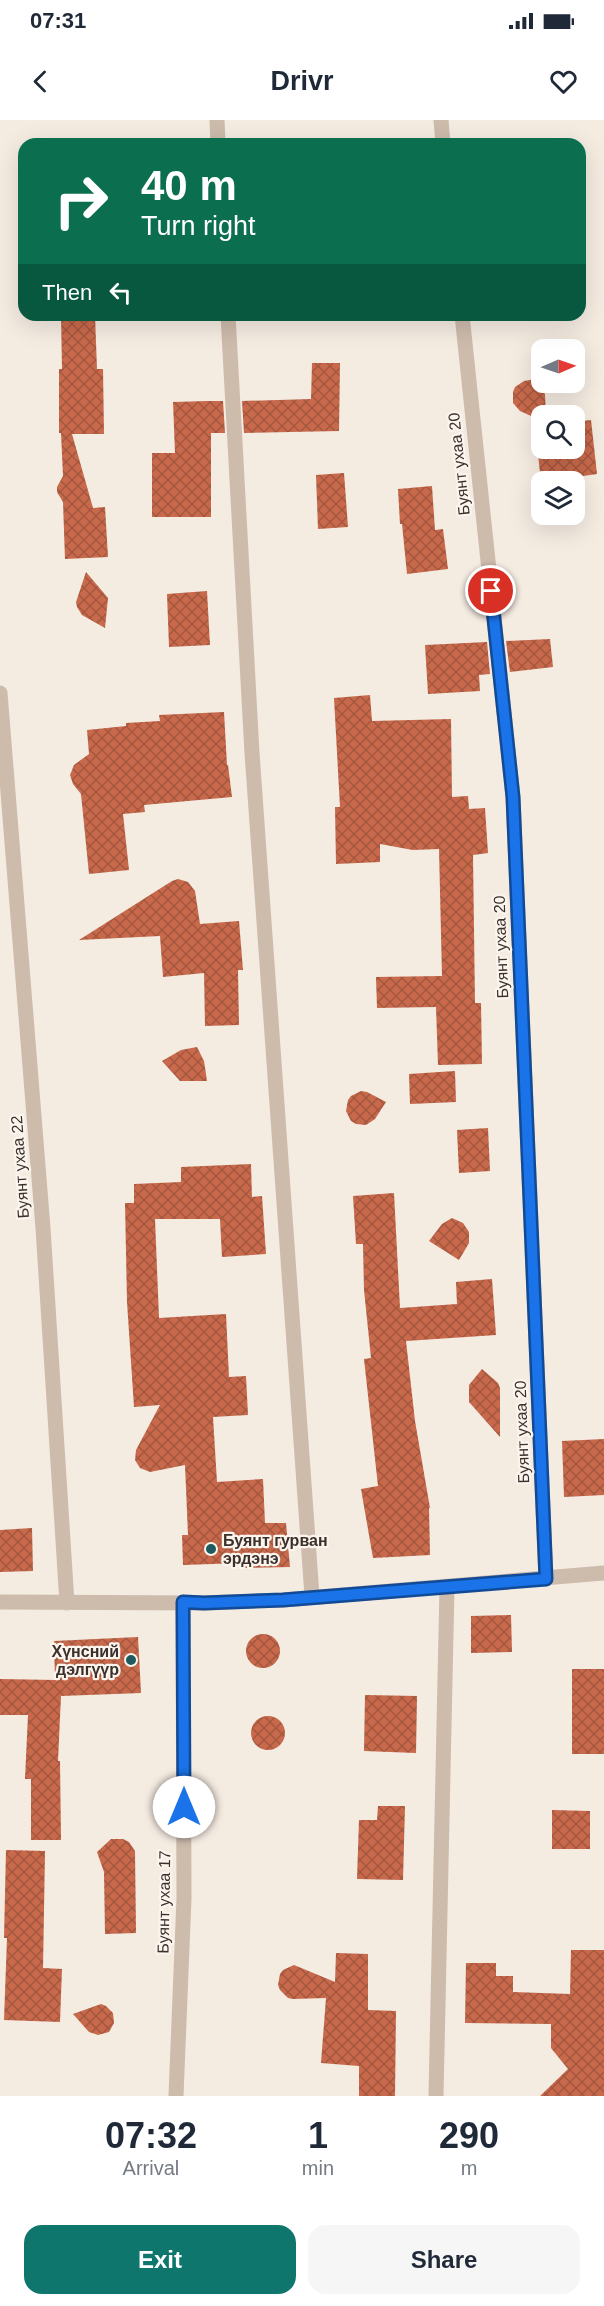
<!DOCTYPE html>
<meta charset="utf-8">
<style>
body{margin:0;font-family:Arial,sans-serif;background:#f6f6f7;color:#1f2937;height:100vh;display:flex;flex-direction:column;font-size:22px;white-space:nowrap}
*{box-sizing:border-box;margin:0}
p{font-size:20px;color:#747a83}
.icon{flex:none;width:33px;height:33px;fill:none;stroke:currentColor;stroke-width:2;stroke-linecap:round;stroke-linejoin:round}
.map{position:relative;height:1976px;overflow:hidden}
.drawer{display:flex;flex-direction:column;background:#fff;flex:1}
.drawer>*{flex:none}
.banner{position:absolute;left:18px;top:18px;width:568px;height:183px;border-radius:18px;box-shadow:0 6px 24px #0002;background:#0b6e4f;color:#fff;overflow:hidden}
.needle{width:39px;rotate:88deg}
.fabs{position:absolute;left:531px;top:219px;display:grid;gap:12px}
.fabs a{display:grid;place-items:center;width:54px;height:54px;border-radius:12px;background:#fff;box-shadow:0 6px 24px #0002;font-size:30px}
.pin{position:absolute;display:grid;place-items:center;width:51px;height:51px;color:#fff;margin:-26px;border:3px solid #fff;border-radius:50%;box-shadow:0 2px 6px #0007}
.me{position:absolute;width:66px;margin:-33px;rotate:0deg;stroke-linejoin:round;filter:drop-shadow(0 0 4px #0008)}
.turn{display:flex;align-items:center;gap:21px;height:126px;padding:0 24px;font-size:27px}
.turn .icon{width:78px;height:78px;stroke-width:2.5}
.turn b{display:block;font-size:42px;line-height:51px}
.then{display:flex;align-items:center;height:57px;padding:0 24px;background:#0003;gap:12px;font-size:22px}
.eta{display:flex;justify-content:space-evenly;align-items:center;height:102px;text-align:center}
.eta b{font-size:36px;font-weight:700;line-height:42px}
.action{display:flex;gap:12px;margin-top:auto;padding:12px 24px}
.action a{flex:1;height:69px;border-radius:18px;background:#0f766e;color:#fff;font-size:24px;font-weight:700;line-height:69px;text-align:center}
.action a+a{background:#f6f6f7;color:#1f2937}
.status{display:flex;justify-content:space-between;align-items:center;height:42px;padding:0 30px;background:#fff;direction:ltr}
.status svg{height:16px;fill:currentColor}
header{display:flex;justify-content:space-between;align-items:center;height:78px;padding:0 24px;background:#fff;font-size:27px;font-weight:700}
.map>svg:first-child{display:block}
.building{fill:url(#building-cross-hatch)}
.lines{fill:none;stroke-linecap:round;stroke-linejoin:round}
.minor{stroke:#cdbbac;stroke-width:15}
.route-casing{stroke:#114b97;stroke-width:15}
.route{stroke:#1a73e8;stroke-width:10}
.poi-dot{fill:#1f5a5e;stroke:#fbf5ee;stroke-width:2}
.labels{text-anchor:middle;dominant-baseline:central;stroke-width:4.5;stroke-linejoin:round;paint-order:stroke}
.street-label{font-size:16px;fill:#3b302b;stroke:#fbf5ee}
.poi-label{font-size:16px;font-weight:bold;fill:#3b302b;stroke:#fbf5ee;text-anchor:start}
</style>
<div class="status"><b>07:31</b><svg viewBox="0 0 49 12"><path d="M0 12V9h3v3zM5 12V6h3v6zM10 12V3h3v9zM15 12V0h3v12zM26 1h20v11H26zM47 4h2v5h-2z"/></svg></div>
<header><svg class="icon" aria-label="back" viewBox="0 0 24 24"><path d="M15 5l-7 7 7 7"/></svg>Drivr<svg class="icon" aria-label="heart" viewBox="0 0 24 24"><path d="M12 20l-8-8c-3-5 5-10 8-4 3-6 11-1 8 4z"/></svg></header>
<div class="map">
<svg width="604" height="1976" viewBox="0 0 604 1976">
<defs>
<pattern id="building-cross-hatch" width="8" height="8" patternUnits="userSpaceOnUse" patternTransform="scale(1.5)"><rect width="8" height="8" fill="#c8694b"/><path d="M0 0l8 8M0 8l8-8" fill="none" stroke="#a4573f"/></pattern>
</defs>
<rect width="100%" height="100%" fill="#f4ebe1"/>
<!-- building -->
<path class="building" d="M 61,195 L 95,195 L 97,249 L 103,249 L 104,314 L 72,314 L 93,388 L 105,387 L 108,437 L 65,439 L 63,382 L 57,372 L 57,367 L 63,356 L 61,313 L 59,313 L 59,249 L 62,249 Z
M 312,243 L 340,243 L 339,311 L 244,313 L 242,281 L 311,279 Z
M 535,259 L 545,274 L 546,296 L 542,296 L 542,301 L 520,291 L 513,283 L 513,272 L 515,267 L 524,261 Z
M 207,281 L 223,281 L 225,313 L 211,313 L 211,397 L 152,397 L 152,333 L 175,333 L 173,282 Z
M 591,300 L 597,354 L 541,362 L 535,307 L 542,306 L 542,328 L 574,328 L 574,302 Z
M 344,353 L 348,407 L 318,409 L 316,355 Z
M 432,366 L 435,410 L 443,409 L 448,449 L 407,454 L 402,404 L 400,404 L 398,369 Z
M 86,452 L 108,478 L 105,508 L 82,495 L 77,487 L 76,482 Z
M 207,471 L 210,525 L 169,527 L 167,474 Z
M 550,519 L 553,547 L 510,552 L 506,521 Z
M 487,522 L 490,554 L 479,555 L 480,571 L 428,574 L 425,525 Z
M 370,575 L 372,601 L 451,599 L 452,677 L 468,676 L 469,689 L 485,688 L 488,733 L 473,735 L 475,883 L 481,883 L 482,944 L 438,945 L 436,887 L 377,888 L 376,857 L 442,856 L 439,729 L 413,730 L 380,724 L 380,742 L 336,744 L 335,687 L 340,687 L 334,578 Z
M 224,592 L 227,645 L 228,645 L 232,677 L 144,685 L 145,692 L 123,694 L 129,750 L 89,754 L 81,674 L 73,664 L 70,655 L 74,645 L 89,634 L 87,610 L 126,606 L 126,603 L 160,601 L 159,595 Z
M 178,759 L 188,762 L 195,771 L 200,804 L 239,801 L 243,850 L 238,850 L 239,905 L 205,906 L 204,853 L 163,857 L 160,816 L 79,820 L 172,761 Z
M 197,927 L 204,941 L 207,961 L 180,961 L 162,941 L 181,930 Z
M 455,951 L 456,982 L 410,984 L 409,954 Z
M 361,971 L 367,972 L 386,982 L 375,999 L 366,1005 L 356,1004 L 351,1001 L 346,991 L 348,980 L 351,976 Z
M 488,1008 L 490,1051 L 459,1053 L 457,1010 Z
M 251,1044 L 252,1077 L 262,1076 L 266,1134 L 222,1137 L 220,1099 L 155,1099 L 159,1198 L 226,1194 L 229,1257 L 246,1256 L 248,1295 L 213,1297 L 217,1362 L 263,1359 L 265,1403 L 286,1403 L 290,1447 L 241,1448 L 241,1443 L 183,1445 L 182,1415 L 188,1415 L 185,1345 L 150,1352 L 140,1348 L 135,1340 L 136,1330 L 160,1285 L 134,1287 L 127,1182 L 125,1083 L 134,1083 L 134,1064 L 181,1062 L 181,1047 Z
M 394,1073 L 400,1188 L 457,1184 L 456,1162 L 492,1159 L 496,1215 L 406,1221 L 415,1301 L 430,1388 L 429,1388 L 430,1435 L 373,1438 L 361,1369 L 378,1366 L 364,1239 L 371,1238 L 364,1170 L 363,1124 L 356,1124 L 353,1076 Z
M 452,1098 L 463,1103 L 469,1112 L 469,1123 L 459,1140 L 429,1121 L 442,1104 Z
M 482,1249 L 498,1263 L 500,1268 L 500,1317 L 469,1282 L 469,1265 Z
M 604,1319 L 604,1375 L 564,1377 L 562,1321 Z
M 32,1408 L 33,1451 L 0,1452 L 0,1410 Z
M 511,1495 L 512,1532 L 471,1533 L 471,1496 Z
M246 1531a17 17 0 1 1 34 0a17 17 0 1 1-34 0Z
M 138,1517 L 141,1573 L 61,1576 L 58,1641 L 60,1641 L 61,1720 L 31,1720 L 31,1659 L 25,1659 L 28,1595 L 0,1595 L 0,1559 L 55,1560 L 54,1521 Z
M 572,1549 L 604,1549 L 604,1634 L 572,1634 Z
M 365,1575 L 417,1576 L 416,1633 L 364,1631 Z
M251 1613a17 17 0 1 1 34 0a17 17 0 1 1-34 0Z
M 378,1686 L 405,1686 L 403,1760 L 357,1759 L 359,1700 L 377,1700 Z
M 552,1690 L 590,1691 L 590,1729 L 552,1729 Z
M 111,1719 L 123,1719 L 129,1722 L 135,1731 L 136,1813 L 105,1814 L 104,1752 L 97,1732 Z
M 6,1730 L 45,1731 L 43,1848 L 62,1849 L 60,1902 L 4,1900 L 7,1818 L 4,1818 Z
M 571,1830 L 604,1830 L 604,1976 L 540,1976 L 568,1949 L 551,1928 L 551,1904 L 465,1903 L 466,1843 L 496,1843 L 496,1856 L 513,1856 L 513,1872 L 570,1874 Z
M 336,1833 L 368,1834 L 368,1890 L 396,1891 L 395,1976 L 359,1976 L 359,1946 L 321,1943 L 326,1878 L 293,1879 L 288,1878 L 280,1870 L 278,1865 L 280,1854 L 283,1850 L 294,1845 L 335,1862 Z
M 101,1884 L 106,1886 L 113,1893 L 114,1903 L 109,1912 L 98,1915 L 89,1912 L 73,1894 Z"/>
<g class="lines">
<!-- minor -->
<path class="minor" d="M 217,0 L 218,24
M 441,0 L 443,24
M 228,195 L 252,633 L 312,1476
M 462,195 L 513,677 L 546,1459
M 0,573 L 43,1108 L 67,1483
M 0,1482 L 204,1483 L 283,1480 L 604,1453
M 176,1976 L 184,1778 L 183,1482
M 436,1976 L 447,1467"/>
</g>
<g class="lines">
<!-- route casing -->
<g class="route-casing">
<path id="route" d="M 184,1687 L 183,1482 L 204,1483 L 283,1480 L 546,1459 L 513,677 L 491,471"/>
</g>
<!-- route -->
<use href="#route" class="route"/>
</g>
<!-- markers -->
<g class="poi-dot">
<circle cx="211" cy="1429" r="6"/>
<circle cx="131" cy="1540" r="6"/>
</g>
<g class="labels">
<!-- street labels -->
<g class="street-label">
<text transform="translate(459 344) rotate(-96)">Буянт ухаа 20</text>
<text transform="translate(501 827) rotate(-92)">Буянт ухаа 20</text>
<text transform="translate(20 1047) rotate(-94)">Буянт ухаа 22</text>
<text transform="translate(522 1312) rotate(-92)">Буянт ухаа 20</text>
<text transform="translate(164 1782) rotate(-89)">Буянт ухаа 17</text>
</g>
<!-- poi labels -->
<g class="poi-label">
<text x="223" y="1420">Буянт гурван<tspan x="223" dy="18">эрдэнэ</tspan></text>
<text x="119" y="1531" text-anchor="end">Хүнсний<tspan x="119" dy="18">дэлгүүр</tspan></text>
</g>
</g>
</svg>
<div class="fabs">
<a><svg class="needle" viewBox="-14 -14 28 28"><path d="M0-13l5 13h-10z" fill="#e53935"/><path d="M0 13l5-13h-10z" fill="#747a83"/></svg></a>
<a><svg class="icon" aria-label="search" viewBox="0 0 24 24"><circle cx="10" cy="10" r="6"/><path d="M15 15l6 6"/></svg></a>
<a><svg class="icon" aria-label="layers" viewBox="0 0 24 24"><path d="M12 4l9 5-9 5-9-5zM3 14l9 5 9-5"/></svg></a>
</div>
<div class="pin" style="left:491px;top:471px;background:#d93025"><svg class="icon" aria-label="arrive" viewBox="0 0 24 24"><path d="M6 21V4h12l-3 4 3 4H6"/></svg></div>
<svg class="me" style="left:184px;top:1687px" viewBox="-20 -20 40 40"><circle r="19" fill="#fff"/><path d="M0-13L10 11 0 6-10 11z" fill="#1a73e8"/></svg>
<div class="banner">
<div class="turn"><svg class="icon" aria-label="right" viewBox="0 0 24 24"><path d="M7 20v-9h11M14 6l5 5-5 5"/></svg><div><b>40 m</b>Turn right</div></div>
<div class="then">Then<svg class="icon" aria-label="left" viewBox="0 0 24 24"><path d="M17 20v-9H6M10 6l-5 5 5 5"/></svg></div>
</div>
</div>
<section class="drawer">
<div class="eta">
<div><b>07:32</b><p>Arrival</p></div>
<div><b>1</b><p>min</p></div>
<div><b>290</b><p>m</p></div>
</div>
<div class="action"><a>Exit</a><a>Share</a></div>
</section>
